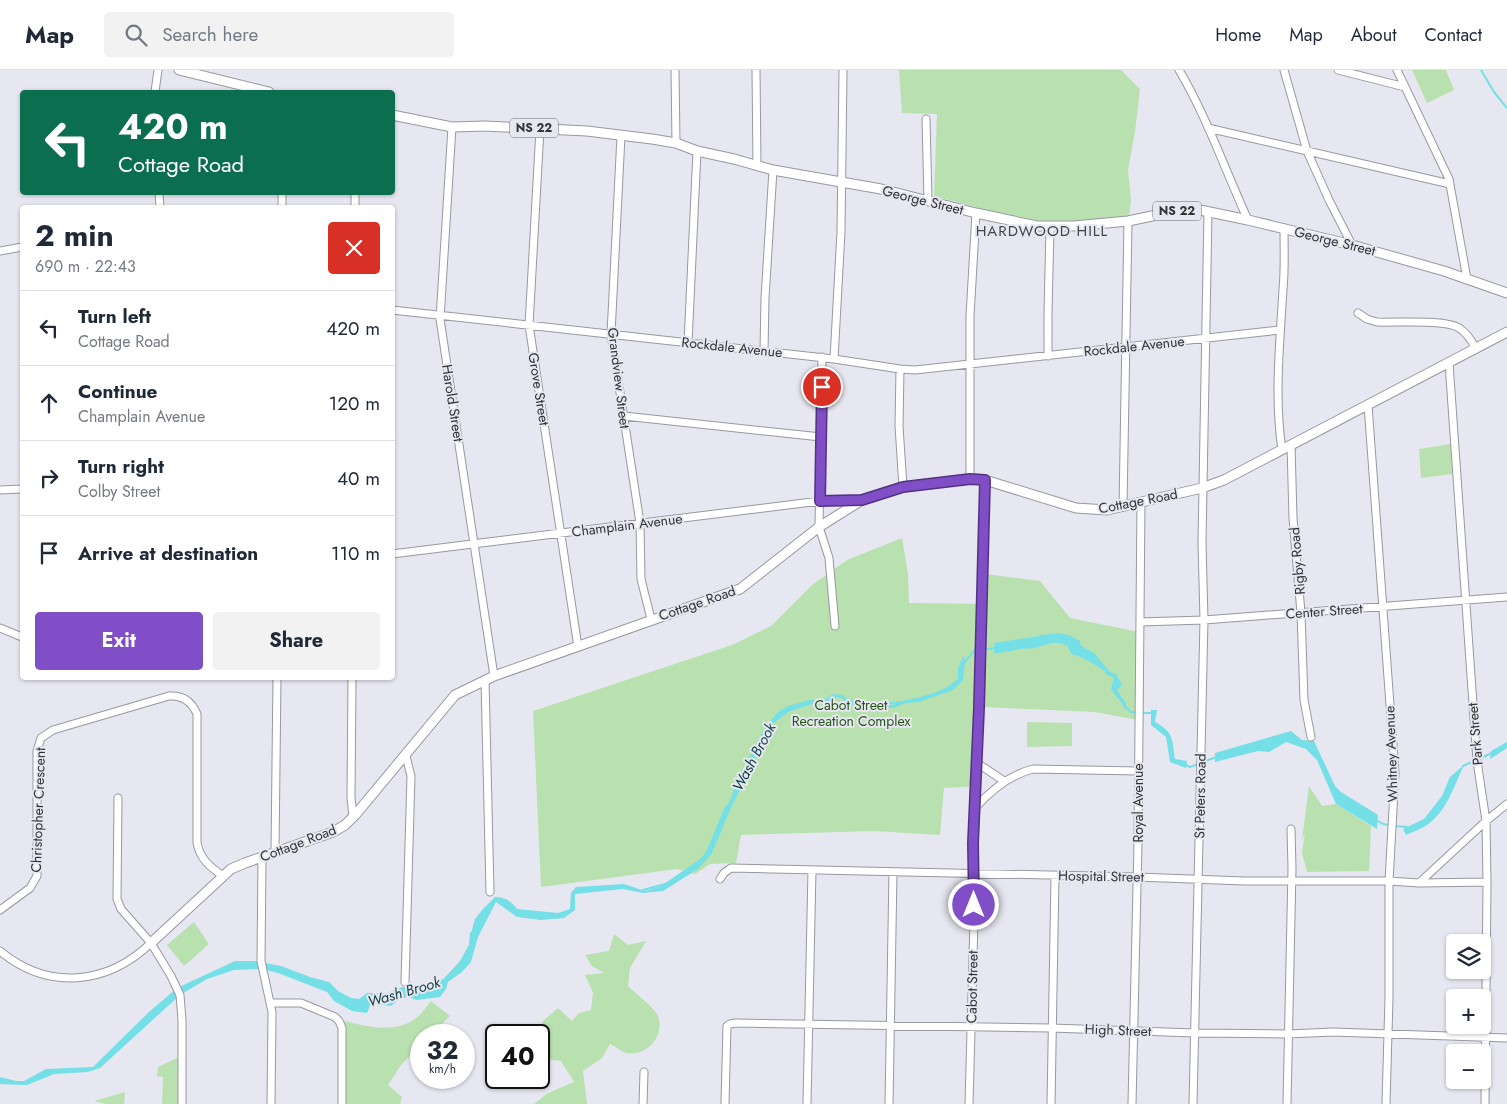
<!DOCTYPE html>
<meta charset="utf-8">
<style>
body{margin:0;font-family:Jost,sans-serif;background:#f2f2f3;color:#1f2937;height:100vh;display:flex;flex-direction:column;font-size:19px;white-space:nowrap}
*{box-sizing:border-box;margin:0}
p{font-size:16px;color:#747a83}
.icon{flex:none;width:28px;height:28px;fill:none;stroke:currentColor;stroke-width:2;stroke-linecap:round;stroke-linejoin:round}
.map{position:relative;flex:1;overflow:hidden}
.panel{position:absolute;left:20px;top:135px;width:375px;height:475px;display:flex;flex-direction:column;background:#fff;border-radius:5px;box-shadow:0 1px 4px #0004}
.panel>*{flex:none}
.top-card{position:absolute;left:20px;top:20px;width:375px;height:105px;border-radius:5px;box-shadow:0 1px 4px #0004;background:#0b6e4f;color:#fff;overflow:hidden}
.tools{position:absolute;left:1446px;top:864px;display:grid;gap:10px}
.tools a{display:grid;place-items:center;width:45px;height:45px;border-radius:5px;background:#fff;box-shadow:0 1px 4px #0004;font-size:25px}
.speed{position:absolute;left:410px;top:954px;display:flex;gap:10px;font-size:25px;font-weight:700;text-align:center}
.speed>*{display:grid;place-content:center;width:65px;height:65px;border-radius:50%;background:#fff;box-shadow:0 1px 4px #0004;line-height:1}
.speed small{font-size:12px;font-weight:400}
.speed .limit{border:2px solid #111;border-radius:8px;background:#fff;color:#111}
.pin{position:absolute;display:grid;place-items:center;width:42px;height:42px;color:#fff;margin:-21px;border:2px solid #fff;border-radius:50%;box-shadow:0 1px 5px #0007}
.me{position:absolute;width:55px;margin:-28px;rotate:0deg;stroke-linejoin:round;filter:drop-shadow(0 0 4px #0008)}
.turn{display:flex;align-items:center;gap:18px;height:105px;padding:0 15px;font-size:22px}
.turn .icon{width:65px;height:65px;stroke-width:2.5}
.turn b{display:block;font-size:35px;line-height:42px}
.round{display:grid;place-items:center;flex:none;width:52px;height:52px;border-radius:5px;background:#f2f2f3}
.headline{display:flex;align-items:center;justify-content:space-between;height:85px;padding:0 15px}
h1{font-size:30px;font-weight:700;line-height:38px}
.cta{display:flex;gap:10px;margin-top:auto;padding:10px 15px}
.cta a{flex:1;height:58px;border-radius:5px;background:#804ec6;color:#fff;font-size:20px;font-weight:700;line-height:58px;text-align:center}
.cta a+a{background:#f2f2f3;color:#1f2937}
ul{padding:0;list-style:none}
li{display:flex;align-items:center;gap:15px;height:75px;padding:0 15px;border-top:1px solid #e0e1e3}
li div{flex:1}
li b{display:block;font-size:19px}
li em{font-style:normal}
header{display:flex;align-items:center;gap:30px;box-sizing:border-box;height:70px;padding:0 25px;background:#fff;border-bottom:1px solid #e0e1e3}
header strong{font-size:24px}
nav{display:flex;gap:28px;margin-inline-start:auto;font-size:18px}
.search{width:350px;height:45px;background:#f2f2f3;display:flex;align-items:center;gap:12px;box-sizing:border-box;padding:0 18px;border-radius:5px;color:#747a83;font-size:19px}
.map>svg:first-child{display:block}
.green{fill:#b9e1af}
.water{fill:#74dfe6}
.lines{fill:none;stroke-linecap:round;stroke-linejoin:round}
.stream{stroke:#74dfe6;stroke-width:2}
.minor-casing{stroke:#9798a1;stroke-width:9}
.major-casing{stroke:#9798a1;stroke-width:11}
.minor{stroke:#fff;stroke-width:7}
.major{stroke:#fff;stroke-width:9}
.route-casing{stroke:#533381;stroke-width:12}
.route{stroke:#804ec6;stroke-width:9}
.labels{text-anchor:middle;dominant-baseline:central;stroke-width:4;stroke-linejoin:round;paint-order:stroke}
.shield{fill:#e6e7f0;stroke:#69696e;stroke-width:1}
.shield-label{font-size:12px;font-weight:bold;fill:#333337}
.street-label{font-size:14px;fill:#333337;stroke:#e6e7f0}
.park-label{font-size:14px;fill:#265418;stroke:#e6e7f0}
.neighbourhood-label{font-size:15px;letter-spacing:1px;fill:#43444b;stroke:#e6e7f0}
.water-label{font-size:15px;font-style:italic;fill:#0c3f42;stroke:#e6e7f0}
</style>
<header>
<strong>Map</strong>
<div class="search"><svg class="icon" aria-label="search" viewBox="0 0 24 24"><circle cx="10" cy="10" r="6"/><path d="M15 15l6 6"/></svg>Search here</div>
<nav><a>Home</a><a>Map</a><a>About</a><a>Contact</a></nav>
</header>
<div class="map">
<svg width="1507" height="1034" viewBox="0 0 1507 1034">
<rect width="100%" height="100%" fill="#e6e7f0"/>
<!-- green -->
<path class="green" d="M 899,0 L 1121,0 L 1140,19 L 1135,62 L 1128,100 L 1131,130 L 1129,146 L 1066,153 L 1050,153 L 983,139 L 934,126 L 937,44 L 902,43 Z
M 1412,0 L 1446,0 L 1454,20 L 1427,33 Z
M 1451,374 L 1452,404 L 1421,408 L 1419,379 Z
M 902,468 L 908,504 L 909,533 L 982,534 L 985,504 L 1040,511 L 1070,548 L 1144,563 L 1143,651 L 1095,642 L 983,637 L 980,716 L 944,718 L 940,765 L 874,761 L 741,765 L 736,793 L 710,794 L 695,804 L 677,799 L 541,817 L 533,641 L 732,575 L 771,556 L 812,515 L 847,490 Z
M 1027,652 L 1072,653 L 1072,676 L 1027,677 Z
M 1309,716 L 1322,736 L 1336,734 L 1371,756 L 1369,801 L 1307,802 L 1302,783 L 1305,762 L 1302,770 Z
M 194,852 L 209,874 L 184,896 L 167,875 Z
M 614,864 L 628,875 L 646,871 L 630,898 L 628,916 C 635,923 655,938 658,946 C 665,965 648,986 627,983 C 622,982 615,976 610,974 L 602,988 L 583,1001 L 587,1034 L 534,1034 L 548,1023 L 574,1012 L 561,991 L 548,989 L 539,974 L 539,965 L 537,965 L 543,951 L 558,938 L 572,951 L 579,943 L 591,940 L 593,923 L 585,905 L 604,903 L 592,896 L 585,885 L 609,881 Z
M 431,931 L 450,946 L 431,965 L 421,965 L 421,975 L 401,995 L 388,1015 L 402,1027 L 400,1034 L 341,1034 L 337,949 C 361,955 392,965 415,949 C 421,945 426,937 431,931 Z
M 177,988 L 182,988 L 182,1034 L 162,1034 L 163,1007 L 157,1006 L 158,997 Z
M 125,1022 L 124,1034 L 106,1034 L 94,1031 Z"/>
<!-- water -->
<path class="water" d="M 1058,563 L 1069,565 L 1080,571 L 1081,576 L 1094,583 L 1110,602 L 1116,604 L 1122,615 L 1117,620 L 1126,633 L 1126,640 L 1112,619 L 1115,607 C 1100,599 1088,588 1071,584 L 1067,575 C 1052,570 1049,574 1035,578 C 1030,579 1024,578 1019,579 C 1010,581 1003,583 994,583 L 994,573 Z
M 964,585 L 965,591 L 963,610 L 953,620 L 919,632 L 906,633 L 893,638 L 886,638 L 881,641 L 860,639 L 854,635 L 847,635 L 842,628 L 833,627 L 823,634 L 810,633 L 795,637 L 771,655 L 731,738 L 711,785 L 698,799 L 663,821 L 643,823 L 623,819 L 575,824 L 575,840 L 564,848 L 541,850 L 517,847 L 496,832 L 478,867 L 471,892 L 462,902 L 448,912 L 446,919 L 440,927 L 417,930 L 408,927 L 399,929 L 391,936 L 371,933 L 367,943 L 352,941 L 334,931 L 327,922 L 278,903 L 262,899 L 234,900 L 207,909 L 180,925 L 100,998 L 88,1002 L 54,1004 L 27,1015 L 0,1014 L 0,1007 L 16,1011 L 24,1011 L 46,999 L 93,997 L 149,942 L 177,918 L 235,891 L 254,891 L 281,896 L 310,907 L 329,912 L 338,921 L 351,928 L 359,929 L 367,923 L 387,923 L 402,917 L 427,920 L 437,916 L 460,891 L 470,873 L 471,863 L 475,849 L 483,839 L 495,827 C 505,827 511,831 517,839 L 558,843 L 570,839 L 571,823 L 576,817 L 624,814 L 645,821 L 661,816 L 706,785 L 729,732 L 763,661 L 771,650 L 778,642 L 788,636 L 809,630 L 822,631 L 833,624 L 843,625 L 848,630 L 855,630 L 859,635 L 881,639 L 884,634 C 893,637 898,632 906,630 C 923,627 945,621 958,610 L 958,598 Z
M 1151,640 L 1157,640 L 1155,652 C 1174,662 1172,669 1175,689 L 1187,691 L 1186,698 L 1170,692 L 1166,667 L 1151,655 Z
M 1291,661 L 1302,670 L 1314,671 L 1335,716 L 1341,722 L 1378,745 L 1377,759 L 1336,734 L 1317,690 L 1306,679 L 1286,672 L 1269,682 L 1258,681 L 1215,692 L 1215,683 Z
M 1507,672 L 1507,678 L 1490,689 L 1491,681 Z
M 1464,695 C 1454,716 1447,741 1427,755 C 1421,759 1412,762 1406,765 L 1403,759 L 1424,749 L 1442,726 L 1450,707 Z"/>
<g class="lines">
<!-- stream -->
<path class="stream" d="M 1481,0 L 1494,22 L 1507,38
M 1041,566 L 1051,565
M 982,580 L 995,578
M 965,592 L 974,581 L 978,580
M 1106,603 L 1115,607 L 1112,619 L 1118,627
M 948,618 L 958,610
M 857,633 L 869,637
M 822,634 L 837,626
M 1124,635 L 1131,642 L 1136,642
M 883,637 L 884,634 L 901,632
M 790,640 L 812,633
M 1141,643 L 1153,643
M 1478,689 L 1492,683
M 1202,692 L 1217,687
M 1186,695 L 1190,697 L 1198,694
M 1463,696 L 1474,691
M 733,724 L 754,681
M 1378,751 L 1383,754 L 1389,755
M 1394,756 L 1407,757
M 702,789 L 708,780 L 726,737
M 643,820 L 665,814
M 470,873 L 471,863
M 415,918 L 442,910"/>
<!-- minor casing -->
<g class="minor-casing">
<path id="minor" d="M 675,0 L 676,73
M 756,0 L 757,95
M 1179,0 C 1207,47 1225,100 1248,150
M 1284,0 L 1307,81 L 1329,130 L 1352,175
M 1338,0 L 1405,17
M 1397,0 L 1449,109 L 1467,209
M 155,22 L 158,0
M 926,49 L 928,131
M 452,57 L 440,249 L 494,606
M 1208,58 L 1450,114
M 540,59 L 529,255 L 578,577
M 621,66 L 611,264 L 640,453 L 641,509 L 651,549
M 159,122 L 160,138
M 282,138 L 282,122
M 355,138 L 355,122
M 0,181 L 22,177
M 392,240 L 834,289 L 900,299 L 915,300 L 1280,260
M 1358,243 L 1367,249 L 1377,252 C 1395,253 1446,249 1459,258 C 1467,263 1472,271 1476,279
M 688,273 L 697,81
M 764,281 L 765,228 L 773,100
M 1048,286 L 1048,243 L 1050,157
M 822,287 L 819,457 L 829,488 L 835,556
M 834,289 L 841,162 L 843,0
M 1449,293 L 1477,691 L 1486,751 L 1487,812 L 1485,1034
M 900,299 L 899,356 L 903,417
M 1368,335 L 1395,703 L 1389,811 L 1389,928 L 1386,1034
M 624,346 L 821,367
M 1291,375 L 1293,448 L 1301,543 L 1304,630 L 1311,667
M 1282,380 C 1274,327 1280,272 1283,219 C 1285,199 1284,179 1284,158
M 970,409 L 970,246 L 976,143
M 0,420 L 22,419
M 1123,437 L 1128,151
M 392,484 L 820,431 L 862,430
M 1140,552 L 1204,550 L 1507,527
M 0,558 L 22,567
M 352,608 L 351,727 L 353,748
M 485,610 L 490,822
M 977,693 L 1004,711
M 118,728 L 117,829 L 121,839 L 151,873 L 171,906 L 180,925 L 182,950 L 182,1034
M 975,738 C 991,720 1009,705 1033,699 L 1138,701
M 275,782 L 277,608
M 262,788 L 261,891 L 272,942 L 271,1034
M 720,809 L 724,803 L 731,798 L 1136,807 L 1245,811 L 1389,811 L 1419,813 L 1487,812
M 1419,813 L 1486,751 L 1507,734
M 0,840 L 30,818 L 37,806 L 37,681 L 41,668 L 53,660 L 169,626 C 183,625 192,632 197,644 L 197,773 C 200,789 210,797 223,806
M 0,881 C 48,921 107,915 151,873
M 405,912 L 411,706 L 406,686
M 271,933 L 301,933 L 335,947 L 339,951 L 342,958 L 342,1034
M 643,1034 L 644,1002
M 725,1034 L 727,956 L 730,954 L 736,953 L 1051,958 L 1195,963 L 1288,964 L 1333,962 L 1507,968
M 807,1034 L 812,800
M 889,1034 L 893,802
M 969,1034 L 974,850 L 973,773 L 979,638 L 985,410
M 1051,1034 L 1055,806
M 1132,1034 L 1138,773 L 1141,432
M 1193,1034 L 1204,550 L 1202,472 L 1208,142
M 1287,1034 L 1292,799 L 1291,759"/>
</g>
<!-- major casing -->
<g class="major-casing">
<path id="major" d="M 179,0 L 269,22
M 392,45 L 452,57 L 485,56 L 587,61 L 652,69 L 676,73 L 697,81 L 734,89 L 773,100 L 881,119 L 976,143 L 1037,156 L 1074,156 L 1128,151 L 1176,141 L 1200,140 L 1248,150 L 1352,175 L 1444,201 L 1507,223
M 151,873 L 231,799 L 245,793 L 333,762 L 345,755 L 356,744 L 455,625 L 494,606 L 740,519 L 819,457 L 862,430 L 903,417 L 970,409 L 985,410 L 1076,438 L 1107,440 L 1202,418 L 1224,410 L 1507,262"/>
</g>
<!-- minor -->
<use href="#minor" class="minor"/>
<!-- major -->
<use href="#major" class="major"/>
</g>
<g class="lines">
<!-- route casing -->
<g class="route-casing">
<path id="route" d="M 822,317 L 820,431 L 862,430 L 903,417 L 970,409 L 985,410 L 979,638 L 973,773 L 974,835"/>
</g>
<!-- route -->
<use href="#route" class="route"/>
</g>
<g class="labels">
<!-- shield labels -->
<g class="shield">
<rect x="510" y="48.5" width="48" height="19" rx="4"/>
<rect x="1153" y="131.5" width="48" height="19" rx="4"/>
</g>
<g class="shield-label">
<text x="534" y="58">NS 22</text>
<text x="1177" y="141">NS 22</text>
</g>
<!-- street labels -->
<g class="street-label">
<text transform="translate(923 130) rotate(14)">George Street</text>
<text transform="translate(1335 171) rotate(14)">George Street</text>
<text transform="translate(1134 276) rotate(-6)">Rockdale Avenue</text>
<text transform="translate(732 277) rotate(6)">Rockdale Avenue</text>
<text transform="translate(619 308) rotate(83)">Grandview Street</text>
<text transform="translate(539 319) rotate(81)">Grove Street</text>
<text transform="translate(453 333) rotate(81)">Harold Street</text>
<text transform="translate(1138 431) rotate(-11)">Cottage Road</text>
<text transform="translate(627 455) rotate(-7)">Champlain Avenue</text>
<text transform="translate(1297 491) rotate(-95)">Rigby Road</text>
<text transform="translate(697 533) rotate(-19)">Cottage Road</text>
<text transform="translate(1324 541) rotate(-4)">Center Street</text>
<text transform="translate(1475 664) rotate(-95)">Park Street</text>
<text transform="translate(1391 684) rotate(-92)">Whitney Avenue</text>
<text transform="translate(1200 726) rotate(-89)">St Peters Road</text>
<text transform="translate(1138 733) rotate(-90)">Royal Avenue</text>
<text transform="translate(38 740) rotate(-88)">Christopher Crescent</text>
<text transform="translate(298 773) rotate(-21)">Cottage Road</text>
<text transform="translate(1101 806) rotate(1)">Hospital Street</text>
<text transform="translate(972 917) rotate(-89)">Cabot Street</text>
<text transform="translate(1118 960) rotate(2)">High Street</text>
</g>
<!-- park labels -->
<g class="park-label">
<text x="851" y="635">Cabot Street<tspan x="851" dy="16">Recreation Complex</tspan></text>
</g>
<!-- neighbourhood labels -->
<g class="neighbourhood-label">
<text x="1042" y="161">HARDWOOD HILL</text>
</g>
<!-- water labels -->
<g class="water-label">
<text transform="translate(754 687) rotate(-62)">Wash Brook</text>
<text transform="translate(404 922) rotate(-16)">Wash Brook</text>
</g>
</g>
</svg>
<div class="tools">
<a><svg class="icon" aria-label="layers" viewBox="0 0 24 24"><path d="M12 4l9 5-9 5-9-5zM3 14l9 5 9-5"/></svg></a>
<a>+</a>
<a>−</a>
</div>
<div class="speed"><div>32<small>km/h</small></div><div class="limit">40</div></div>
<div class="pin" style="left:822px;top:317px;background:#d93025"><svg class="icon" aria-label="arrive" viewBox="0 0 24 24"><path d="M6 21V4h12l-3 4 3 4H6"/></svg></div>
<svg class="me" style="left:974px;top:835px" viewBox="-20 -20 40 40"><circle r="17" fill="#804ec6" stroke="#fff" stroke-width="3"/><path d="M0-11L8 9 0 5-8 9z" fill="#fff"/></svg>
<div class="top-card">
<div class="turn"><svg class="icon" aria-label="left" viewBox="0 0 24 24"><path d="M17 20v-9H6M10 6l-5 5 5 5"/></svg><div><b>420 m</b>Cottage Road</div></div>
</div>
<section class="panel">
<div class="headline"><div><h1>2 min</h1><p>690 m · 22:43</p></div><a class="round" style="background:#d93025;color:#fff"><svg class="icon" aria-label="close" viewBox="0 0 24 24"><path d="M6 6l12 12M18 6L6 18"/></svg></a></div>
<ul>
<li><svg class="icon" aria-label="left" viewBox="0 0 24 24"><path d="M17 20v-9H6M10 6l-5 5 5 5"/></svg><div><b>Turn left</b><p>Cottage Road</p></div><em>420 m</em></li>
<li><svg class="icon" aria-label="ahead" viewBox="0 0 24 24"><path d="M12 20V5M6 11l6-6 6 6"/></svg><div><b>Continue</b><p>Champlain Avenue</p></div><em>120 m</em></li>
<li><svg class="icon" aria-label="right" viewBox="0 0 24 24"><path d="M7 20v-9h11M14 6l5 5-5 5"/></svg><div><b>Turn right</b><p>Colby Street</p></div><em>40 m</em></li>
<li><svg class="icon" aria-label="arrive" viewBox="0 0 24 24"><path d="M6 21V4h12l-3 4 3 4H6"/></svg><div><b>Arrive at destination</b></div><em>110 m</em></li>
</ul>
<div class="cta"><a>Exit</a><a>Share</a></div>
</section>
</div>
